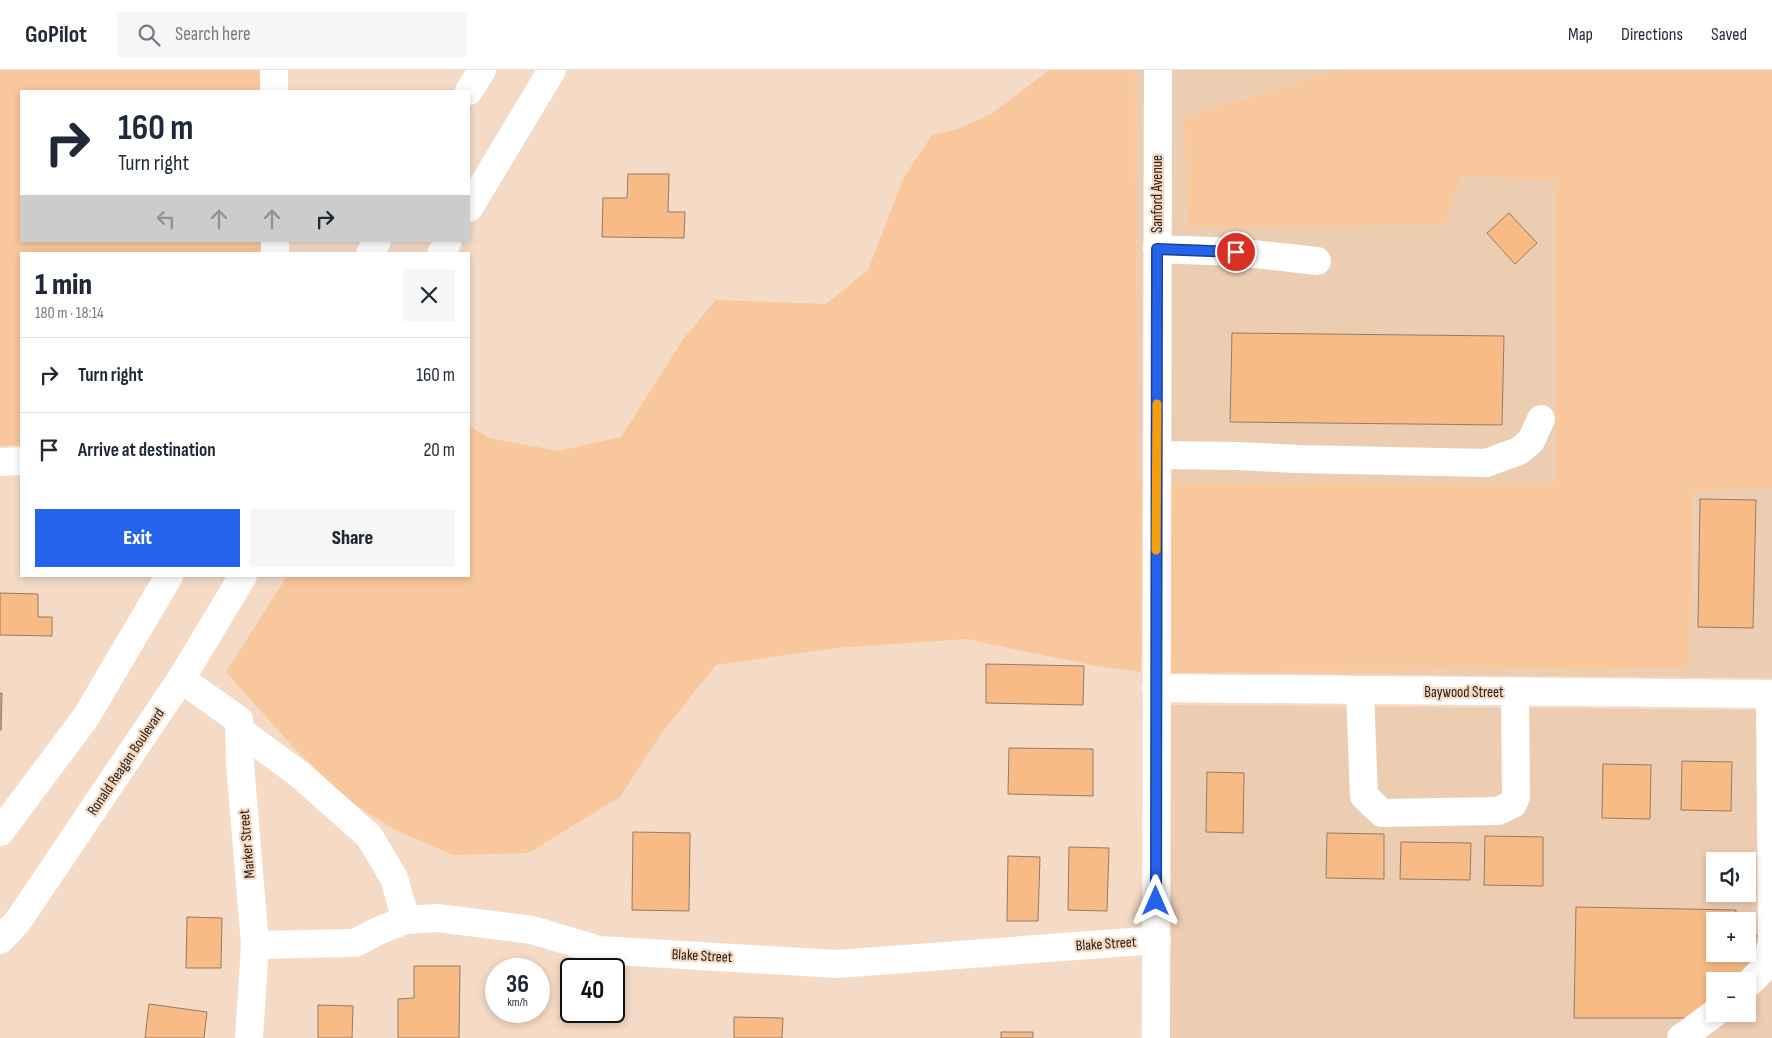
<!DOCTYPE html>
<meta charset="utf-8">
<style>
body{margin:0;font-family:"Sofia Sans Condensed",sans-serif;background:#f6f6f7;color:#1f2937;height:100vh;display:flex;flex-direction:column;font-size:19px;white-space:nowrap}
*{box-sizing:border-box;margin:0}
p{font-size:16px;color:#747a83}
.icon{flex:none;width:28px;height:28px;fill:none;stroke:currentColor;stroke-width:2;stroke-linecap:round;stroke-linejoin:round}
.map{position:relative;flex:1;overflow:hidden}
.drawer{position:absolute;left:20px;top:182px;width:450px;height:325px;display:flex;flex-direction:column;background:#fff;border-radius:0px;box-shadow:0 2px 8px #0003}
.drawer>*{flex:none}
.hud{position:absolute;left:20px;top:20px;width:450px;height:152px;border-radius:0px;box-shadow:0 2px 8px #0003;background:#fff;color:#1f2937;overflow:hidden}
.tools{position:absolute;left:1706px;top:782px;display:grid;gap:10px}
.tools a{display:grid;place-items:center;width:50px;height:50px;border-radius:0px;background:#fff;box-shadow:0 2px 8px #0003;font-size:25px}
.speed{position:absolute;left:485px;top:888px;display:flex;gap:10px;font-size:25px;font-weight:700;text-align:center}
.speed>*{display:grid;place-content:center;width:65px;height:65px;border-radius:50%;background:#fff;box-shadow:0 2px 8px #0003;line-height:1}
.speed small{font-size:12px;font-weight:400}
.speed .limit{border:2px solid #111;border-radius:8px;background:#fff;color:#111}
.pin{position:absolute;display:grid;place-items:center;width:42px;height:42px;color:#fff;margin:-21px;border:2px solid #fff;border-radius:50%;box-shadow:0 1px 5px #0007}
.me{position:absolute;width:55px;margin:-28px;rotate:0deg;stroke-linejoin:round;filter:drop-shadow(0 0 4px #0008)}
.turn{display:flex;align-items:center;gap:18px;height:105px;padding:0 15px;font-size:22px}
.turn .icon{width:65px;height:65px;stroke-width:2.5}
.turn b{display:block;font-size:35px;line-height:42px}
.lanes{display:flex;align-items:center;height:48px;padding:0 15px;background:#0003;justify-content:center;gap:25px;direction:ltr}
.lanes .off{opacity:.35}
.round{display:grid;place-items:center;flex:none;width:52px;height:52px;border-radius:0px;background:#f6f6f7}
.head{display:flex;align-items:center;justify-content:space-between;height:85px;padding:0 15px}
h1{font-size:30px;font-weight:800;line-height:38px}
.cta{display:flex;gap:10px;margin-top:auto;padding:10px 15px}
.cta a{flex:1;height:58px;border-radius:0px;background:#2563eb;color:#fff;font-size:20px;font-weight:800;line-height:58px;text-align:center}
.cta a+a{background:#f6f6f7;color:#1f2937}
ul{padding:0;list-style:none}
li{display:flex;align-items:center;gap:15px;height:75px;padding:0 15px;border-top:1px solid #e0e1e3}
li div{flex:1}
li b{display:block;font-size:19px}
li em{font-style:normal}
header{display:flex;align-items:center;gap:30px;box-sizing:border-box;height:70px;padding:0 25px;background:#fff;border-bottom:1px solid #e0e1e3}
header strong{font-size:24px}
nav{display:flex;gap:28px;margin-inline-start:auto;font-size:18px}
.search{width:350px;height:45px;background:#f6f6f7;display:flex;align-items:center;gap:12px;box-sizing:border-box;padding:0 18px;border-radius:0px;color:#747a83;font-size:19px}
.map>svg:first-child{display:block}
.built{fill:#edcdb2;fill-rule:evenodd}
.green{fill:#f9c79c}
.building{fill:#f9bb85;stroke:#937b68}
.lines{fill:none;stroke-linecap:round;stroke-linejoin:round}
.minor{stroke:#fff;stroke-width:28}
.major{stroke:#fff;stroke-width:28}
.route-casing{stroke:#184099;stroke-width:12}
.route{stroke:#2563eb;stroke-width:9}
.slow{stroke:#f59e0b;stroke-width:9}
.labels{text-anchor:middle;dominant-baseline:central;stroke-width:4.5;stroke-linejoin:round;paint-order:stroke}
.street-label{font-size:15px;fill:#241b13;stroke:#f5dac5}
</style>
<header>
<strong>GoPilot</strong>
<div class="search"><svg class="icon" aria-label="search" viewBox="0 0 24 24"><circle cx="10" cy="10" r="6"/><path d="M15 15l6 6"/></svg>Search here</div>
<nav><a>Map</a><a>Directions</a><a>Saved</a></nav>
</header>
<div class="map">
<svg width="1772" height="968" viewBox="0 0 1772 968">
<rect width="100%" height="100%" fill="#f5dac5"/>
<!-- built -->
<path class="built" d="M 1135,0 L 1144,0 L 1142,413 L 1138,413 L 1138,404 Z
M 1172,0 L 1338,0 L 1184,47 L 1461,106 L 1555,110 L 1556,413 L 1171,413 Z
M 1772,418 L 1772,608 L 1178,603 L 1688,598 L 1693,422 Z
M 1170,635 L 1772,640 L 1772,968 L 1170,968 ZM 1715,791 L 1748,791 L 1748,824 L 1715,824 ZM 1715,851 L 1748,851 L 1748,884 L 1715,884 ZM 1715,911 L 1748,911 L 1748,944 L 1715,944 Z"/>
<!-- green -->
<path class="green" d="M 0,0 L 259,0 L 260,21 L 21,21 L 21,171 L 261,171 L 261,184 L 21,184 L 21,375 L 0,376 Z
M 1048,0 L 1135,0 L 1138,404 L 1138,412 L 1142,413 L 1141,602 L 1096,596 L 966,569 L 836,578 L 716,595 L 663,661 L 620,727 L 528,783 L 453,785 L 395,760 L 349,731 L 294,678 L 226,602 L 287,506 L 469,506 L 469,355 L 489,368 L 558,381 L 621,367 L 684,268 L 716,230 L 826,234 L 868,200 L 904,107 L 932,65 L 958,59 L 993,43 L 1044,4 Z
M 1338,0 L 1772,0 L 1772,418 L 1693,422 L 1691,548 L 1688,598 L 1170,603 L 1171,413 L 1556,412 L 1555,110 L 1461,106 L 1444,155 L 1188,157 L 1184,47 Z"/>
<!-- building -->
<path class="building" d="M 628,104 L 669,104 L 668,142 L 685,142 L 684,168 L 602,167 L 603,128 L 627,128 Z
M 1509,143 L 1537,173 L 1515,194 L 1487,163 Z
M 1232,263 L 1504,266 L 1502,355 L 1230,352 Z
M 1700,429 L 1756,430 L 1753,558 L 1698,557 Z
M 0,523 L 38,524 L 38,547 L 52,547 L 52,566 L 0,565 Z
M 986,594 L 1084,596 L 1083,635 L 986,633 Z
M 0,623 L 2,623 L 1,660 L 0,660 Z
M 1009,678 L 1093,679 L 1093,726 L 1008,724 Z
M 1682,691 L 1732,692 L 1731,741 L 1681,740 Z
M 1603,694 L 1651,695 L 1650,749 L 1602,748 Z
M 1207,702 L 1244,703 L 1243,763 L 1206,762 Z
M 633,762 L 690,763 L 689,841 L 632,840 Z
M 1327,763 L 1384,764 L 1384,809 L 1326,808 Z
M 1485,766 L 1543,767 L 1543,816 L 1484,815 Z
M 1401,772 L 1471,773 L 1470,810 L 1400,809 Z
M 1069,777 L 1109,778 L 1107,841 L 1068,840 Z
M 1008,786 L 1040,787 L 1038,851 L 1007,851 Z
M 1576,837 L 1736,840 L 1735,851 L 1715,851 L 1715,884 L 1748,884 L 1748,866 L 1759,866 L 1760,883 L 1731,911 L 1715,911 L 1715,927 L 1693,948 L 1574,948 Z
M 187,847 L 222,848 L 221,898 L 186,898 Z
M 414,896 L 460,896 L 459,968 L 398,968 L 398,929 L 414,928 Z
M 149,934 L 207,942 L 204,968 L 145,968 Z
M 318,935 L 353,936 L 352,968 L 318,968 Z
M 734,947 L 783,948 L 782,968 L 734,968 Z
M 1001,962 L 1033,962 L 1033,968 L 1001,968 Z"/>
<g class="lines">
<!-- minor -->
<path class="minor" d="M 274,0 L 274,21
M 275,171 L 275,184
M 1157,179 L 1236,182 L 1317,191
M 1157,385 L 1238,386 L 1297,389 L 1486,393 L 1519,381 L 1531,371 L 1541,349
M 0,392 L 21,391
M 181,609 L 239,650 L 240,693 L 255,875 L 249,968
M 1156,618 L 1772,624
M 1360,621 L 1364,726 L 1382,743 L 1498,741 L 1513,734 L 1516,727 L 1515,622
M 239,660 L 299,704 L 369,766 L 394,808 L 406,850
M 255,875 L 355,873 L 380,860 L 406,850 L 437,848 L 532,860 L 599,880 L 837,894 L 1157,870
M 1748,914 L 1767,895 L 1772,871 L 1770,624
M 1156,968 L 1158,0
M 1681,968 L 1715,943"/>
<!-- major -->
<path class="major" d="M 469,21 L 482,0
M 469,138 L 552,0
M 370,184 L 377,171
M 441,184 L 448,171
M 0,762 L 86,647 L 169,506
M 0,870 L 18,851 L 181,609 L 243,506"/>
</g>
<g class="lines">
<!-- route casing -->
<g class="route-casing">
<path id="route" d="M 1156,831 L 1157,179 L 1236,182"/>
</g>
<!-- route -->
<use href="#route" class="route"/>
<!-- slow -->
<path class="slow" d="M 1156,480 L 1157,334"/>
</g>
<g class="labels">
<!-- street labels -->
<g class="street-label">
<text transform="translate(1157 124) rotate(-90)">Sanford Avenue</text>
<text x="1464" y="622">Baywood Street</text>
<text transform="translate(126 692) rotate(-56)">Ronald Reagan Boulevard</text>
<text transform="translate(247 774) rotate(-95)">Marker Street</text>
<text transform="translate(1106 874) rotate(-4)">Blake Street</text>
<text transform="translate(702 886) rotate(3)">Blake Street</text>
</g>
</g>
</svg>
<div class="tools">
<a><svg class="icon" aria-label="sound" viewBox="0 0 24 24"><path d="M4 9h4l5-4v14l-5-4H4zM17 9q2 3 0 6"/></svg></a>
<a>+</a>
<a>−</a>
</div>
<div class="speed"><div>36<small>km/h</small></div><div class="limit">40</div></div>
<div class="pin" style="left:1236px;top:182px;background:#d93025"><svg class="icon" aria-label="arrive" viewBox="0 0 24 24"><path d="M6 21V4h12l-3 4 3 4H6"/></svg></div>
<svg class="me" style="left:1156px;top:831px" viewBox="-20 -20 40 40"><path d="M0-17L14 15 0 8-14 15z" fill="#2563eb" stroke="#fff" stroke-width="4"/></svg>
<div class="hud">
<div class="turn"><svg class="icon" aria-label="right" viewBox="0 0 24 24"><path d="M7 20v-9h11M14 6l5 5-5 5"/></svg><div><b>160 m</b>Turn right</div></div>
<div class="lanes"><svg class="icon off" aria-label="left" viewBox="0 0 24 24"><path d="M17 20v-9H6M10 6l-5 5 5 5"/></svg><svg class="icon off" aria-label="ahead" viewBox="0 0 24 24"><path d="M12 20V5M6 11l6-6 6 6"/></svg><svg class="icon off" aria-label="ahead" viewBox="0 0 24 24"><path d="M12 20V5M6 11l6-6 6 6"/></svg><svg class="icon" aria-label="right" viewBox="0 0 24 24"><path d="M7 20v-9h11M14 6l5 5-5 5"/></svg></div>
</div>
<section class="drawer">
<div class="head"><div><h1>1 min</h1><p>180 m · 18:14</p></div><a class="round"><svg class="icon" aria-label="close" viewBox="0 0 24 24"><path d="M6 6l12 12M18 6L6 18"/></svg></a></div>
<ul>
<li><svg class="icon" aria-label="right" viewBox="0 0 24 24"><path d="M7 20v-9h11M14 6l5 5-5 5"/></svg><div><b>Turn right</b></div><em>160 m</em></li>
<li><svg class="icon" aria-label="arrive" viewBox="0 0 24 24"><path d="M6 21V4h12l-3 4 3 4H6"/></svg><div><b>Arrive at destination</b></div><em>20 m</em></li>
</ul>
<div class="cta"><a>Exit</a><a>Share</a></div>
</section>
</div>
